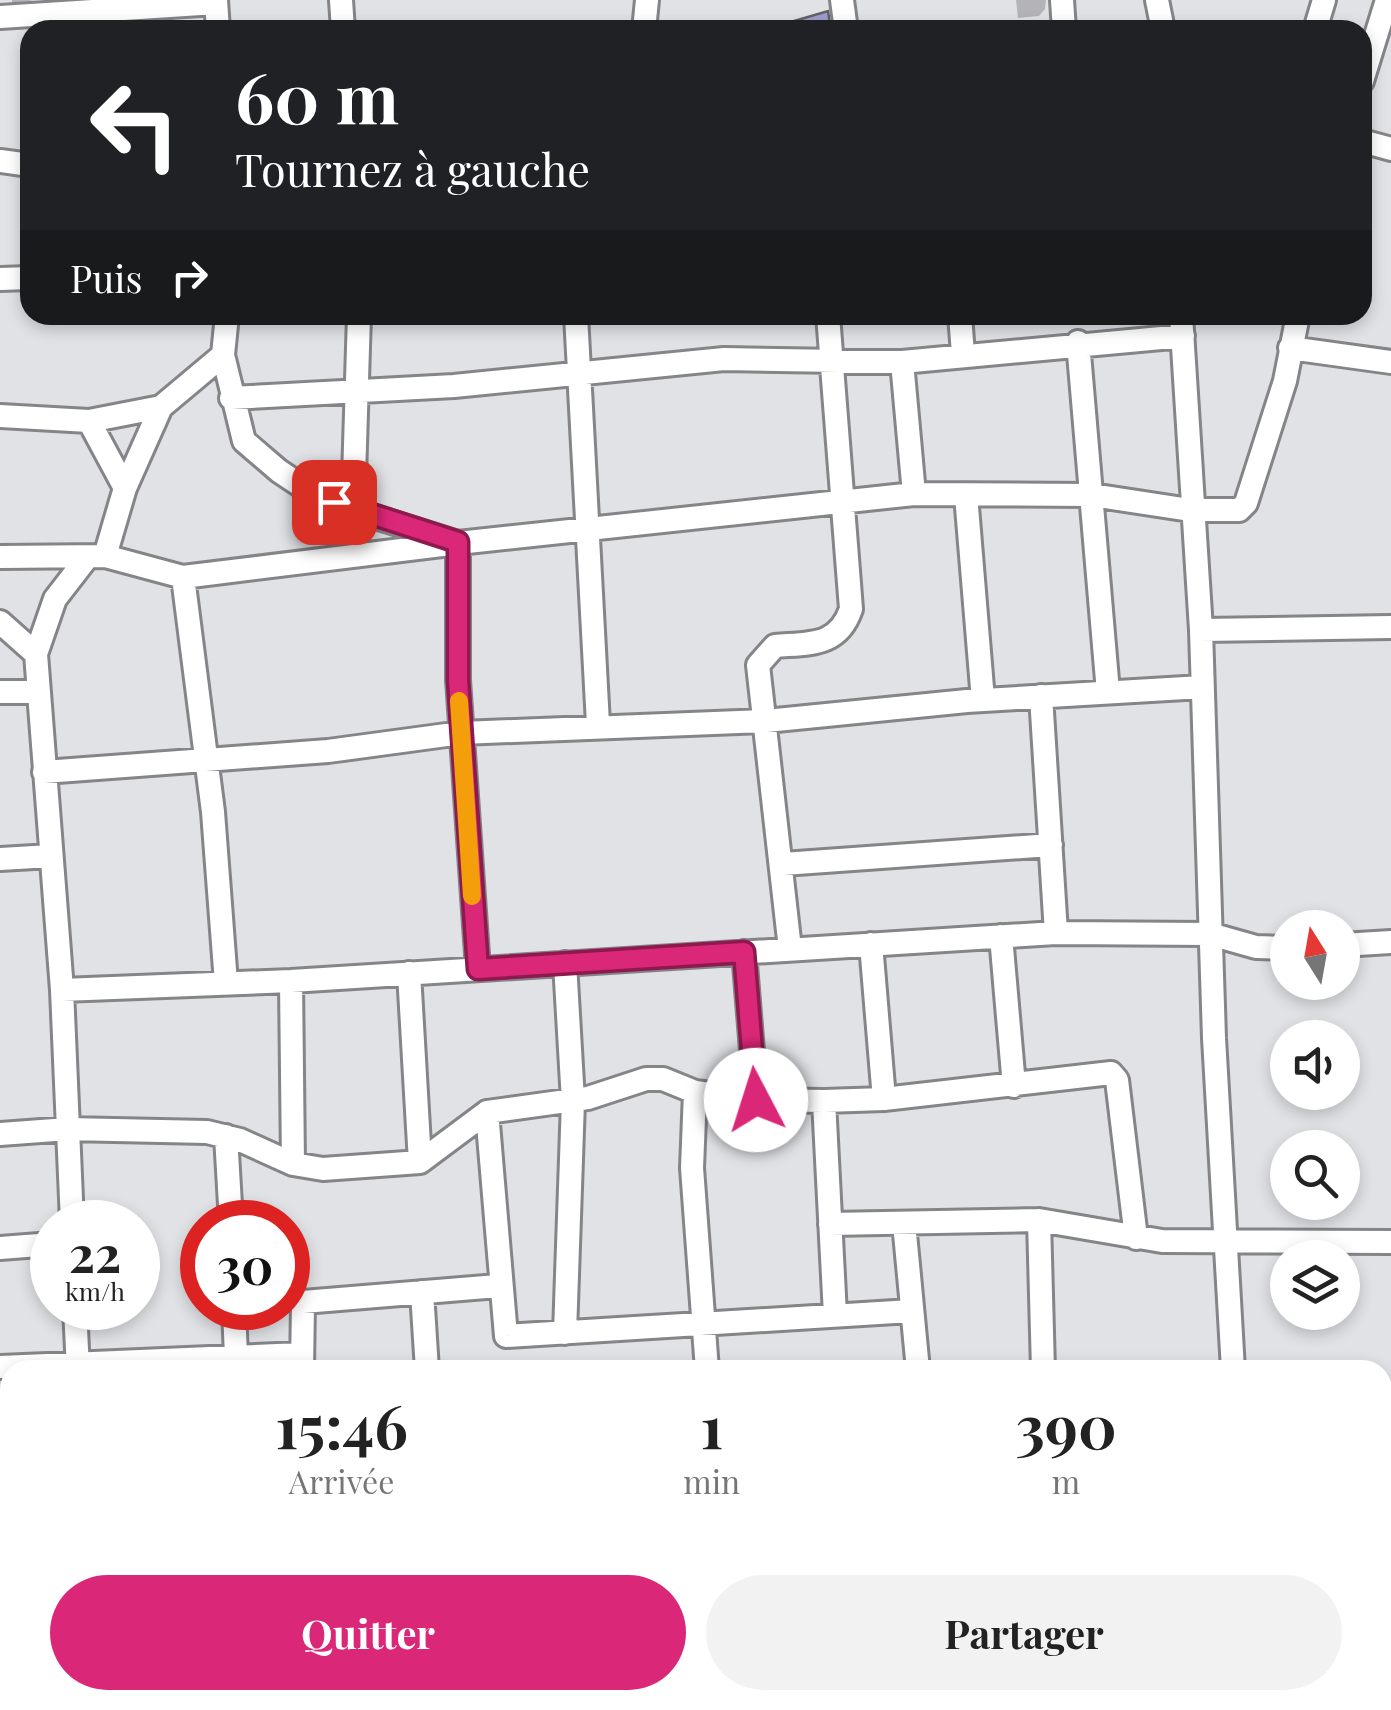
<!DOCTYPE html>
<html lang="fr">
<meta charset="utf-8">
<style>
body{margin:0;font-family:"Playfair Display",serif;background:#f2f2f2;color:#222;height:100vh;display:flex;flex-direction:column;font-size:38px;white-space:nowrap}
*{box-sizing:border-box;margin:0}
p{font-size:32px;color:#767676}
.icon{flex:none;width:55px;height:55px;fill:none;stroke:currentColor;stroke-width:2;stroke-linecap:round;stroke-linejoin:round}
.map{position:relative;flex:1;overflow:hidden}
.drawer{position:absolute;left:0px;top:1360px;width:1392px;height:350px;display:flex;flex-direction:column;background:#fff;border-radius:30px 30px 0 0;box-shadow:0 5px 15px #0003}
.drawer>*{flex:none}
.banner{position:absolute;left:20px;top:20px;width:1352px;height:305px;border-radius:30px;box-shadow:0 5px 15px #0003;background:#202124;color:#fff;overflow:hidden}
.needle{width:65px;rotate:349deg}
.buttons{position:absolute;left:1270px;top:910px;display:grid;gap:20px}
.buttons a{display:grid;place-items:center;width:90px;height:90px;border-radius:50%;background:#fff;box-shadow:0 5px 15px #0003;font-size:50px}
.speed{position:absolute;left:30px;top:1200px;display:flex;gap:20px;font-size:50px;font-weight:700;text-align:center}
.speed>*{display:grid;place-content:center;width:130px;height:130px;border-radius:50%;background:#fff;box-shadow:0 5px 15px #0003;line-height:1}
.speed small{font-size:25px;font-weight:400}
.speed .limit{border:15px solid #d22;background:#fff;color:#111}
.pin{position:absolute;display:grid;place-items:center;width:85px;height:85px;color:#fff;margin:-42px;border-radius:20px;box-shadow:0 5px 15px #0006}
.me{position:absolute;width:110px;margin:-55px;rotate:355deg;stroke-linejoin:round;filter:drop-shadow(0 0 8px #0008)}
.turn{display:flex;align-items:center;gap:35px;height:210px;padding:0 50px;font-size:45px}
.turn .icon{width:130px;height:130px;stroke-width:2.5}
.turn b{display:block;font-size:70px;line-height:85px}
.then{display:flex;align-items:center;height:95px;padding:0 50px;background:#0003;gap:20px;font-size:38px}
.eta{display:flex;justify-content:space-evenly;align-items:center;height:170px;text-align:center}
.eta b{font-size:60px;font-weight:700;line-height:70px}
.primary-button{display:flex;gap:20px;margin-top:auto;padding:20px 50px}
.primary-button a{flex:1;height:115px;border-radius:60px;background:#db2777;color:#fff;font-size:40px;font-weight:700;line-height:115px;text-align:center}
.primary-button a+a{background:#f2f2f2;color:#222}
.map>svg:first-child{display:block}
.shadow{fill:#0003}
.building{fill:#9e9ecf;stroke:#616165;stroke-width:2.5}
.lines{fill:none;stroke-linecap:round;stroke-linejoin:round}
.minor-casing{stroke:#848489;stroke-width:28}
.minor{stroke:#fff;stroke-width:22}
.route-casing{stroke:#8e194d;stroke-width:25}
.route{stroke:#db2777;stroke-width:18}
.slow{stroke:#f59e0b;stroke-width:18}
</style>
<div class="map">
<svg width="1391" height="1710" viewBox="0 0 1391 1710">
<rect width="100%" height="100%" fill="#e1e2e6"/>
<!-- shadow -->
<path class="shadow" d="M 12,0 L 33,0 L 12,6 Z
M 1016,0 L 1046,0 L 1045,9 L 1039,16 L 1018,18 Z"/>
<!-- building -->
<path class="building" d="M 828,11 L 831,30 L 777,30 L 777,26 Z"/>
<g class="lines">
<!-- minor casing -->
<g class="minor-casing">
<path id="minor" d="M 216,0 L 218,30
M 341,0 L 343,30
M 842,0 L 846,30
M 1062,0 L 1064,30
M 1157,0 L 1163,30
M 0,17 L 216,3
M 644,30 L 647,0
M 1315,30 L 1324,0
M 1362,81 L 1387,0
M 1362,141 L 1391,149
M 0,161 L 30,165
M 0,279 L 30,278
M 576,315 L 598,724
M 960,315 L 963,354
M 1181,315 L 1201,630 L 1214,1038 L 1233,1370
M 1078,342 L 1108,692
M 1290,348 L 1391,362
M 223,355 L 244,441 L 279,471 L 315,495 L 353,510 L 458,543 L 914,494 L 1092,495 L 1190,510 L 1239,510 L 1246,503 L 1285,381 L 1298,315
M 902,362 L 914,494
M 231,398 L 454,386 L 724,359 L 902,362 L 1183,336
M 0,416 L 89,421 L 161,407
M 89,421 L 125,488
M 966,495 L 983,700
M 353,510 L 359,315
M 105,556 L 125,488 L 161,407 L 223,355 L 227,315
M 0,557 L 105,556 L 183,577 L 458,543 L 458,680 L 478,969
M 183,577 L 213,812 L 226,983
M 0,622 L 36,654
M 1201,630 L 1391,627
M 0,692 L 39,692
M 1041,696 L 1056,933
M 44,772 L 328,751 L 461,733 L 766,721 L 967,701 L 1202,687
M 0,859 L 51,856
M 783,864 L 1051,845
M 1001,936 L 1014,1086
M 871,944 L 884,1099
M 1342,945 L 1391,942
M 790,949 L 758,665 L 775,646 C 810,643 838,647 851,609 L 828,315
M 744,952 L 756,1100
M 409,973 L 420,1162
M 291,981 L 293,1164
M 62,990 L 291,981 L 1056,933 L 1210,934 L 1256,947 L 1288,948
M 695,1092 L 692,1168 L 707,1370
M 824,1101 L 835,1315
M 487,1112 L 506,1336 L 911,1311
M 0,1134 L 68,1129 L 207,1132 L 240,1140 L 293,1164 L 323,1169 L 420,1162 L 487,1112 L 588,1098 L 646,1079 L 663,1079 L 695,1092 L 756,1100 L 824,1101 L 884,1099 L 1111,1073 L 1117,1080 L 1136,1238
M 226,1136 L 231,1222
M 1039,1220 L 1043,1370
M 72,1222 L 62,990 L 36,654 L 55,599 L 86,559
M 904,1223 L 918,1370
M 830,1224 L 1039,1220 L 1162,1241 L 1391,1242
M 0,1248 L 52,1244
M 422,1292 L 427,1370
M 75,1308 L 78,1370
M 234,1308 L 236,1357
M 565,1333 L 573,1101 L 565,963
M 0,1367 L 301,1354
M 302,1370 L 303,1302 L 498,1286
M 1382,1407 L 1391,1407
M 0,1510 L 10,1509
M 1382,1534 L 1391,1533
M 1382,1628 L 1391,1629
M 0,1660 L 10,1659
M 221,1700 L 222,1710
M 406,1700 L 406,1710
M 587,1700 L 588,1710
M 775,1700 L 776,1710
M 952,1700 L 953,1710
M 1139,1700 L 1140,1710
M 1259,1700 L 1259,1710"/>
</g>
<!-- minor -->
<use href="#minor" class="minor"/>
</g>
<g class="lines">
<!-- route casing -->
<g class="route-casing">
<path id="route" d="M 334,502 L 458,542 L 458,680 L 478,969 L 744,952 L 756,1100"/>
</g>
<!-- route -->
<use href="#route" class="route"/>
<!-- slow -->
<path class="slow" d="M 459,701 L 472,896"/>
</g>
</svg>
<div class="buttons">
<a><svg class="needle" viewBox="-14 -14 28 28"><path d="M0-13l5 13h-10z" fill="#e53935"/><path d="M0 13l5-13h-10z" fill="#767676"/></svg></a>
<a><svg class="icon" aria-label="sound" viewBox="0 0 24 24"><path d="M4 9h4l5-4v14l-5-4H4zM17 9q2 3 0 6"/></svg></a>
<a><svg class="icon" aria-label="search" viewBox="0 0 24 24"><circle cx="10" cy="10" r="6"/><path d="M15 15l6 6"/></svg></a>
<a><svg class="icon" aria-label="layers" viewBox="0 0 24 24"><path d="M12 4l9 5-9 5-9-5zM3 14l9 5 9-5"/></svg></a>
</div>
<div class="speed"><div>22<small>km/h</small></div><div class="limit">30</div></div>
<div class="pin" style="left:334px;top:502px;background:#d93025"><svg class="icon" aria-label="arrive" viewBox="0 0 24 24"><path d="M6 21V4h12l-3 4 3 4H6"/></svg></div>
<svg class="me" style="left:756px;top:1100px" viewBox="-20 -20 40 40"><circle r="19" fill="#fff"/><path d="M0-13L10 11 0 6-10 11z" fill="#db2777"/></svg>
<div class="banner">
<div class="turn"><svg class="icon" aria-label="left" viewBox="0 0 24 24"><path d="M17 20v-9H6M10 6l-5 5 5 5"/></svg><div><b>60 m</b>Tournez à gauche</div></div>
<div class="then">Puis<svg class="icon" aria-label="right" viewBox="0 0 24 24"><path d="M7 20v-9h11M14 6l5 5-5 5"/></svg></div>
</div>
<section class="drawer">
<div class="eta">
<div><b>15:46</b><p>Arrivée</p></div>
<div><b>1</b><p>min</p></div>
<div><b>390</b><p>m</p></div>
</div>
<div class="primary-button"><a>Quitter</a><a>Partager</a></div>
</section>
</div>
